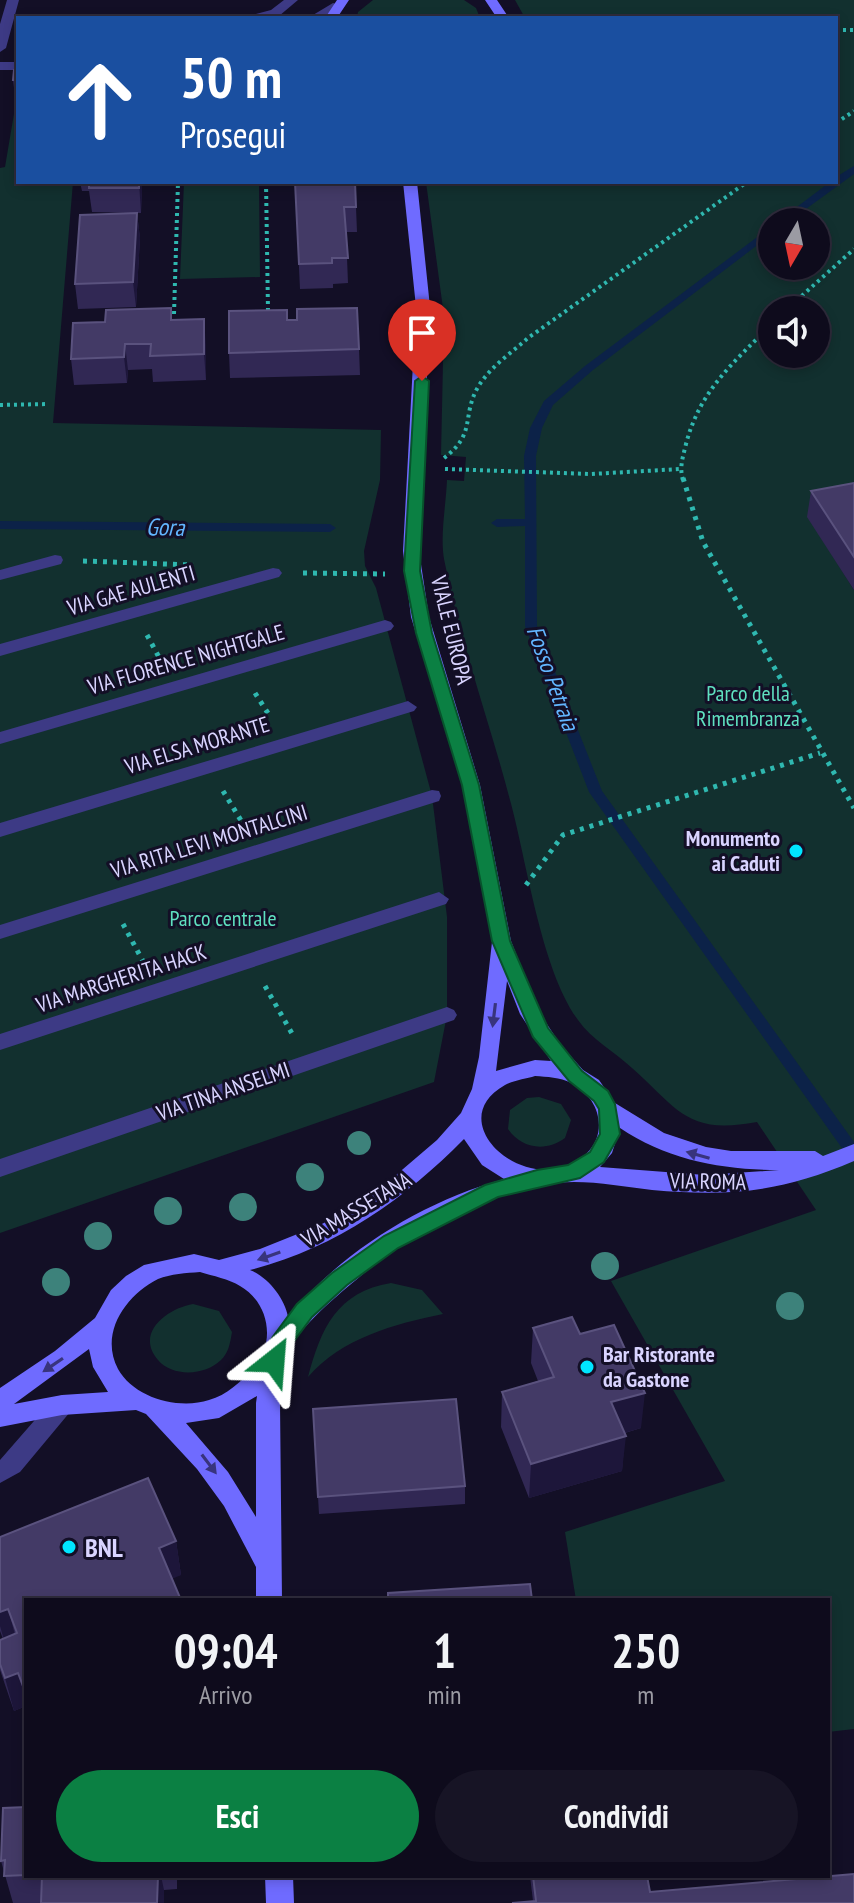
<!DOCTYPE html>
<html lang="it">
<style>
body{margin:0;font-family:"PT Sans Narrow",sans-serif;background:#171425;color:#f1f3f6;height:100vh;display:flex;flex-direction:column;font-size:30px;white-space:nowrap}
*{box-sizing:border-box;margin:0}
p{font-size:26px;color:#9b9ba3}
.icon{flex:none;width:44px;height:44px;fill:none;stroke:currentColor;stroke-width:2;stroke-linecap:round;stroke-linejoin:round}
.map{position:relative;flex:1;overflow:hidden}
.sheet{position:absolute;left:24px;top:1598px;width:806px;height:280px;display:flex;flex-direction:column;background:#0e0b1c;border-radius:0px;box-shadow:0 4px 12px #0003,0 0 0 2px #2e2b3b}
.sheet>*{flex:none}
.banner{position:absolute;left:16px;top:16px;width:822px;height:168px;border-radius:0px;box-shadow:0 4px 12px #0003,0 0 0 2px #2e2b3b;background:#1a4fa0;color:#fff;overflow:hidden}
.needle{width:52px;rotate:189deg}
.fabs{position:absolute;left:758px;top:208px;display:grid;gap:16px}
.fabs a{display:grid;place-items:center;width:72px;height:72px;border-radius:50%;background:#0e0b1c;box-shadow:0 4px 12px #0003,0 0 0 2px #2e2b3b;font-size:40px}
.pin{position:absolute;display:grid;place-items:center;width:68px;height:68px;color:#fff;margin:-82px -34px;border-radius:50% 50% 50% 0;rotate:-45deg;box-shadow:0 0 8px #0007}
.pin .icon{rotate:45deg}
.me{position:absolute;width:88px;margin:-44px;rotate:28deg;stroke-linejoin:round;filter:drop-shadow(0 0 6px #0008)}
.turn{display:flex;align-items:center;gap:28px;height:168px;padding:0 32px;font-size:36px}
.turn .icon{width:104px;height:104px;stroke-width:2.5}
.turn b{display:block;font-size:56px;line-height:68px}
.eta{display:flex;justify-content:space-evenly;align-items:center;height:136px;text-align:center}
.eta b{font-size:48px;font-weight:800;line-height:56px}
.cta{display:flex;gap:16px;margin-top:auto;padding:16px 32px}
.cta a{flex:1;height:92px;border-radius:48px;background:#0b8043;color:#fff;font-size:32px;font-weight:800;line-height:92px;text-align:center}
.cta a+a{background:#171425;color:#f1f3f6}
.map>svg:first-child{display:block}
.green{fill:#12302f;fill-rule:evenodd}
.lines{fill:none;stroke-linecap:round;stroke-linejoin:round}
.stream{fill:#0c2248;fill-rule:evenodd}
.path-far1{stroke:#2fb8b0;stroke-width:4;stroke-dasharray:3 4;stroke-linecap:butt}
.path{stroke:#2fb8b0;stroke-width:5;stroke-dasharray:4 6;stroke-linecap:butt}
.lane{fill:#3d3a85;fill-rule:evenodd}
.street{fill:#3d3a85;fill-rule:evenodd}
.secondary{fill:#6f6bff;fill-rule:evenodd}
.tree{fill:#3d827b}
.wall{fill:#312854}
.shaded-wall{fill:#1d163a}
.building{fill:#433a66;stroke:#5a527e;stroke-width:2}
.oneway{fill:#38347d}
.route{fill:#0b8043;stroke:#07532c;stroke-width:2}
.poi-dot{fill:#00e5ff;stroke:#130f26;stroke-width:3}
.labels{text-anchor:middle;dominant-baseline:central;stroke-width:6;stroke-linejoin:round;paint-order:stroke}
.street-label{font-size:22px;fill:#d9d4ff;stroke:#130f26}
.park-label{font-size:22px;fill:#5fe0c0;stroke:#130f26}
.poi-label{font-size:22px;font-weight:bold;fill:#d9d4ff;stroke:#130f26;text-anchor:end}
.water-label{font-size:24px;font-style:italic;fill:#62b6ff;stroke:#130f26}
.near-poi-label{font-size:26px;font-weight:bold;fill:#d9d4ff;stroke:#130f26;text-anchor:start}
</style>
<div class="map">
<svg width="854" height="1903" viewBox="0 0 854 1903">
<rect width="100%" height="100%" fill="#130f26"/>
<!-- green -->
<path class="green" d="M 373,0 L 464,0 L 476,8 L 480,18 L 357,18 L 358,12 Z
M 515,0 L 854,0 L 854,509 L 808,517 L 854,590 L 854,1729 L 828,1732 L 828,1600 L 576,1600 L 565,1532 L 725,1481 L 611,1281 L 816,1210 L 757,1122 C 687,1135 679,1110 632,1068 C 615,1052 592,1040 578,1020 C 541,969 527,862 510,800 C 489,720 460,641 444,559 C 440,535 446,505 447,480 L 464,481 L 466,457 L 441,455 L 444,316 L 426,182 L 836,182 L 836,18 L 525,18 ZM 772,222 L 816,222 L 816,266 L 772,266 ZM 772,310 L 816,310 L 816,354 L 772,354 Z
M 17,96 L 18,182 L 73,182 L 53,423 L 381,430 L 380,480 L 364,551 L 365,566 L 376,588 L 432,796 L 447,917 L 447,1015 L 434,1082 L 0,1233 L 0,168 L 5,167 Z
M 184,182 L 259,182 L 260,277 L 180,279 Z
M 539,1097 L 561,1104 L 571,1120 L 565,1138 C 546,1152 522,1149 508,1129 L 510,1110 L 527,1098 Z
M 391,1283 L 422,1290 L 443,1314 C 394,1324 342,1338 308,1377 C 321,1328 337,1292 391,1283 Z
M 193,1304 L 219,1311 L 232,1332 C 230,1343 229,1352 221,1360 C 205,1376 172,1377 158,1360 C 134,1332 169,1308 193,1304 Z"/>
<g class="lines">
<!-- stream -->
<path class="stream" d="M 854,166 L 854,174 L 788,222 L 777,222 L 830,182 L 836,182 L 836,177 Z
M 772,226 L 772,234 L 593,370 L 553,405 L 542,428 L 536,456 L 537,626 L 602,791 L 854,1142 L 854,1160 L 849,1158 L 589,792 L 525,626 L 525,526 L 497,527 L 491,523 L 497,519 L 525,519 L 524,456 L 530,428 L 544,401 L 585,366 Z
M 0,521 L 330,524 L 336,528 L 330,532 L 0,529 Z"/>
<!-- path-far1 -->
<path class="path-far1" d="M 836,30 L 854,30
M 836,123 L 854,111
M 266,182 L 268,311
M 786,310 L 854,249
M 174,314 L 178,182
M 0,405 L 49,404
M 444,458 C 477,433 461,417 478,387 C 490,367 511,353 528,338 L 747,182
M 445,469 L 591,474 L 680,469
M 683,480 C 679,467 683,457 686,444 C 700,390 734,362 772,324"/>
<!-- path -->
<path class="path" d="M 683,478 L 703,542 L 854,808
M 83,561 L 193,565
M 303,573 L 385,574
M 147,635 L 161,661
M 255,693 L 271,718
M 223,791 L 245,827
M 526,885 L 563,835 L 820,753
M 123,924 L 145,965
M 265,986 L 294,1037"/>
<!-- lane -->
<path class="lane" d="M 7,0 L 19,0 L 6,48 L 0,52 L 0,24 Z
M 284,0 L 298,0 L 279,16 L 241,18 L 271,10 Z
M 62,1395 L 70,1398 L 74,1405 L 70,1412 L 20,1472 L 0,1483 L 0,1460 L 54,1398 Z"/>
<!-- street -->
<path class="street" d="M 333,3 L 343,6 L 324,18 L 308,18 Z
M 0,62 L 18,62 L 18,70 L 0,70 Z
M 55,555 L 61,556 L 63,560 L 61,564 L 0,580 L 0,570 Z
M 273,568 L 279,569 L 282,573 L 279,577 L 0,656 L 0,644 Z
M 385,620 L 391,622 L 394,626 L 391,630 L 0,744 L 0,732 Z
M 408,701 L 417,707 L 414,711 L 0,837 L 0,823 Z
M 432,790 L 439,791 L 441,796 L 439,801 L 0,939 L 0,925 Z
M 439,892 L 449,899 L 446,904 L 0,1050 L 0,1034 Z
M 447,1007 L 454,1010 L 457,1015 L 454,1020 L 0,1177 L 0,1159 Z"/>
<!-- secondary -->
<path class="secondary" d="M 337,0 L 349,0 L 337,18 L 325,18 Z
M 485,0 L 497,0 L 509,18 L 497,18 Z
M 403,182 L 417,182 L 430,307 L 419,551 L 429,617 L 480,785 L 511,941 L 539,1012 L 560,1044 L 583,1070 L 599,1080 L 615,1103 L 664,1133 L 706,1147 L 731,1151 L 815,1151 L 823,1156 L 854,1144 L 854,1161 C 781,1192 731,1197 652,1190 C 627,1187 600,1182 574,1182 C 501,1182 410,1233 356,1280 C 334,1298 292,1334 283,1360 L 286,1365 L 280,1403 L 282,1600 L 256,1600 L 256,1567 L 224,1506 L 197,1469 L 146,1414 L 136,1410 L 62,1415 L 0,1427 L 0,1388 L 55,1351 L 95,1318 L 111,1290 L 126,1276 L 144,1265 L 194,1254 L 219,1260 L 260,1249 L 320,1225 L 352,1208 L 382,1187 L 437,1140 L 461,1113 L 472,1089 L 479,1057 L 492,942 L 462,785 L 411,617 L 403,551 L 416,307 ZM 507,981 L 520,1014 L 551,1061 L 535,1060 L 496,1071 ZM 535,1076 C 547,1077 560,1077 571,1083 C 598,1096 610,1131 586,1154 C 532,1204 437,1123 505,1085 C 514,1080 526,1079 535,1076 ZM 620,1128 C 667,1160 723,1170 779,1170 L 705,1175 L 600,1167 L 612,1153 ZM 464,1139 L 482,1165 L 504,1179 C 422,1202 342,1251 288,1317 C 285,1299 268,1277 250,1270 C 334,1249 405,1199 464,1139 ZM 200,1272 C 213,1276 229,1279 240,1286 C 270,1303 276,1344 253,1369 C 240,1382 227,1395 209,1400 C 179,1410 134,1398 118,1369 C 99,1333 126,1295 158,1279 C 171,1274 186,1273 200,1272 ZM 89,1349 L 93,1367 L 108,1392 L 62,1395 L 14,1404 ZM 257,1396 L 256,1403 L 256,1517 L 228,1472 L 186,1423 L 219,1418 Z
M 265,1876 L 293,1876 L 294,1903 L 266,1903 Z"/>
</g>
<!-- trees -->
<g class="tree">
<circle cx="359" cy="1143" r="12"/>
<circle cx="310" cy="1177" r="14"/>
<circle cx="243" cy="1207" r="14"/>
<circle cx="168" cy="1211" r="14"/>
<circle cx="98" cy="1236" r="14"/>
<circle cx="605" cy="1266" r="14"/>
<circle cx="56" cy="1282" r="14"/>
<circle cx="790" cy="1306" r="14"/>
</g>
<!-- wall -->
<path class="wall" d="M 18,70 L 18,104 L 16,104 L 13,80 Z
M 80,182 L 142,182 L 141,213 L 137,213 L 140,238 L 136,307 L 78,309 L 75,284 L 131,213 L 92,212 L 89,191 L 82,191 Z
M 295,182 L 356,207 L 357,232 L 346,232 L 348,283 L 333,284 L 333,288 L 300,289 Z
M 172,320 L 206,345 L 206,380 L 153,382 L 152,369 L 128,370 L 127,383 L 74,385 L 71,359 Z
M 288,320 L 297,320 L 359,349 L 360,375 L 230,378 L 229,353 Z
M 854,483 L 854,590 L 807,517 L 811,491 Z
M 533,1328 L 580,1334 L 641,1428 L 625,1433 L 622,1471 L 529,1498 L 501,1427 L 502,1392 L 538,1381 L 531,1363 Z
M 313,1409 L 465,1486 L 465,1504 L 319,1514 Z
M 0,1537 L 176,1541 L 181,1575 L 26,1600 L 26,1706 L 14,1711 L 0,1670 L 0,1640 L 3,1639 L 0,1631 Z
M 26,1807 L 26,1876 L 177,1876 L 177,1889 L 164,1890 L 164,1903 L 13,1903 L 1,1861 Z
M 530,1876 L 647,1876 L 533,1901 Z"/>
<!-- shaded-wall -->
<path class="shaded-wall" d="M 139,182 L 142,182 L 142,189 L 141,213 Z
M 137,213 L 140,238 L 136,307 L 133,282 Z
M 204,319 L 206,345 L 206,380 L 204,354 Z
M 125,344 L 128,370 L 127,383 L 124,357 Z
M 645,1393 L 641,1428 L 607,1438 L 611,1402 Z
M 626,1436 L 622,1471 L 529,1498 L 531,1464 Z
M 176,1541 L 181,1575 L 165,1582 L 159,1548 Z
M 8,1609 L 17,1642 L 6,1647 L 0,1626 L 0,1612 Z
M 18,1673 L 26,1701 L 26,1706 L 14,1711 L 5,1678 Z
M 158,1876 L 161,1876 L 164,1890 L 164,1903 L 157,1903 Z"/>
<!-- building -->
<path class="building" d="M 14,70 L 18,70 L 18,80 L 13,80 Z
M 89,182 L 139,182 L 139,188 L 89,188 Z
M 295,182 L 355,182 L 356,207 L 344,207 L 348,258 L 332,258 L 332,263 L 299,264 Z
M 137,213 L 133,282 L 75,284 L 80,215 Z
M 171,308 L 171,320 L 204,319 L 204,354 L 150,356 L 151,344 L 125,344 L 124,357 L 71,359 L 73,323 L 105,322 L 106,310 Z
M 357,308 L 359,349 L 229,353 L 229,311 L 287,310 L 287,320 L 297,320 L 297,309 Z
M 854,483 L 854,557 L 811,491 Z
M 572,1317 L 580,1334 L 614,1325 L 645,1393 L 611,1402 L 626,1436 L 531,1464 L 502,1392 L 554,1377 L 533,1328 Z
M 456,1399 L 465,1486 L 318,1497 L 313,1409 Z
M 148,1478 L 176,1541 L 159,1548 L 181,1600 L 26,1600 L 26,1694 L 18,1673 L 5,1678 L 0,1664 L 0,1640 L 17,1633 L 8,1609 L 0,1612 L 0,1537 Z
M 530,1584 L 532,1600 L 388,1600 L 388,1593 Z
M 26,1807 L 26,1875 L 4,1876 L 5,1860 L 1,1861 L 3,1808 Z
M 854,1874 L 854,1903 L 512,1903 L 536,1901 L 533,1876 L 647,1876 L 650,1892 Z
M 42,1876 L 158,1876 L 157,1903 L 41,1903 Z"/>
<!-- one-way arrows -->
<defs><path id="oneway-solid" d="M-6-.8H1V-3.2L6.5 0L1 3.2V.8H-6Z" transform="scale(2)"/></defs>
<g class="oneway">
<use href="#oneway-solid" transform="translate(494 1015) rotate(97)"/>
<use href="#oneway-solid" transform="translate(698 1155) rotate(-164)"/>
<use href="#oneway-solid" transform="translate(269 1256) rotate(161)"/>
<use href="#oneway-solid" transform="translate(53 1365) rotate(146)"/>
<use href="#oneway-solid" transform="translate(209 1464) rotate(53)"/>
</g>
<!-- route -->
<path class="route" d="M 422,376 L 429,381 L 420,571 L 432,633 L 479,785 L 510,941 L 548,1028 L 582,1071 L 608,1091 L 615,1104 L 620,1134 L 604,1162 L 580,1178 L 498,1197 L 398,1248 L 347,1285 L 312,1317 L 289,1348 L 282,1368 L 274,1370 L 267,1368 L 264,1361 L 272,1338 L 297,1304 L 332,1273 L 384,1236 L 485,1185 L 537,1170 L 568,1165 L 590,1152 L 600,1134 L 599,1109 L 594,1101 L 569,1081 L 533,1037 L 492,941 L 462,785 L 416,633 L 404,571 L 415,381 Z"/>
<!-- markers -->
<g class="poi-dot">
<circle cx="796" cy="851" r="8"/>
<circle cx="587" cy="1367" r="8"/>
<circle cx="69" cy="1547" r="8"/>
</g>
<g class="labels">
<!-- street labels -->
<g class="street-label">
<text transform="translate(131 590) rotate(-16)">VIA GAE AULENTI</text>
<text transform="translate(452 630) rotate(76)">VIALE EUROPA</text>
<text transform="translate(186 659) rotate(-16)">VIA FLORENCE NIGHTGALE</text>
<text transform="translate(197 745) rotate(-17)">VIA ELSA MORANTE</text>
<text transform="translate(209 841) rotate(-17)">VIA RITA LEVI MONTALCINI</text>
<text transform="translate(121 978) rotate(-18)">VIA MARGHERITA HACK</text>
<text transform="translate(223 1091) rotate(-19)">VIA TINA ANSELMI</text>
<text transform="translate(708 1181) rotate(1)">VIA ROMA</text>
<text transform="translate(356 1209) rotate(-31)">VIA MASSETANA</text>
</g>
<!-- park labels -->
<g class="park-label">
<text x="748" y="693">Parco della<tspan x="748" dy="25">Rimembranza</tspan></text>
<text x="223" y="918">Parco centrale</text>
</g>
<!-- poi labels -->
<g class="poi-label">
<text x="780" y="838">Monumento<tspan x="780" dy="25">ai Caduti</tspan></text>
<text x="603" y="1354" text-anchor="start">Bar Ristorante<tspan x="603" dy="25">da Gastone</tspan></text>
</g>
<!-- water labels -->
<g class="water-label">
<text transform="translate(165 527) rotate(1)">Gora</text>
<text transform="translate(553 678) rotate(70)">Fosso Petraia</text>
</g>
<!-- near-poi labels -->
<g class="near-poi-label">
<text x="85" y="1547">BNL</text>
</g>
</g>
</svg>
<div class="fabs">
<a><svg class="needle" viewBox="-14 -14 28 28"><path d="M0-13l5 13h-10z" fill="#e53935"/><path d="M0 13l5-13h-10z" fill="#9b9ba3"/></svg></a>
<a><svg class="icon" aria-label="sound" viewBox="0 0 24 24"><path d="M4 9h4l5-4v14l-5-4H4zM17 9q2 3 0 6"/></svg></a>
</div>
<div class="pin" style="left:422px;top:381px;background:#d93025"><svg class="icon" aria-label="arrive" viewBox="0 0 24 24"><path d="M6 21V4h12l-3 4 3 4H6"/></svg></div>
<svg class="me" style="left:274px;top:1361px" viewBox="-20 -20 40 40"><path d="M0-17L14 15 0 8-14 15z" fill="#0b8043" stroke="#fff" stroke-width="4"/></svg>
<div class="banner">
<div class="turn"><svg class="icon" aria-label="ahead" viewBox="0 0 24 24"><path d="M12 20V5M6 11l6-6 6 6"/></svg><div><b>50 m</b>Prosegui</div></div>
</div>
<section class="sheet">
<div class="eta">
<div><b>09:04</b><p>Arrivo</p></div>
<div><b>1</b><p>min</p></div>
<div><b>250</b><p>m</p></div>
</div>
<div class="cta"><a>Esci</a><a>Condividi</a></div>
</section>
</div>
